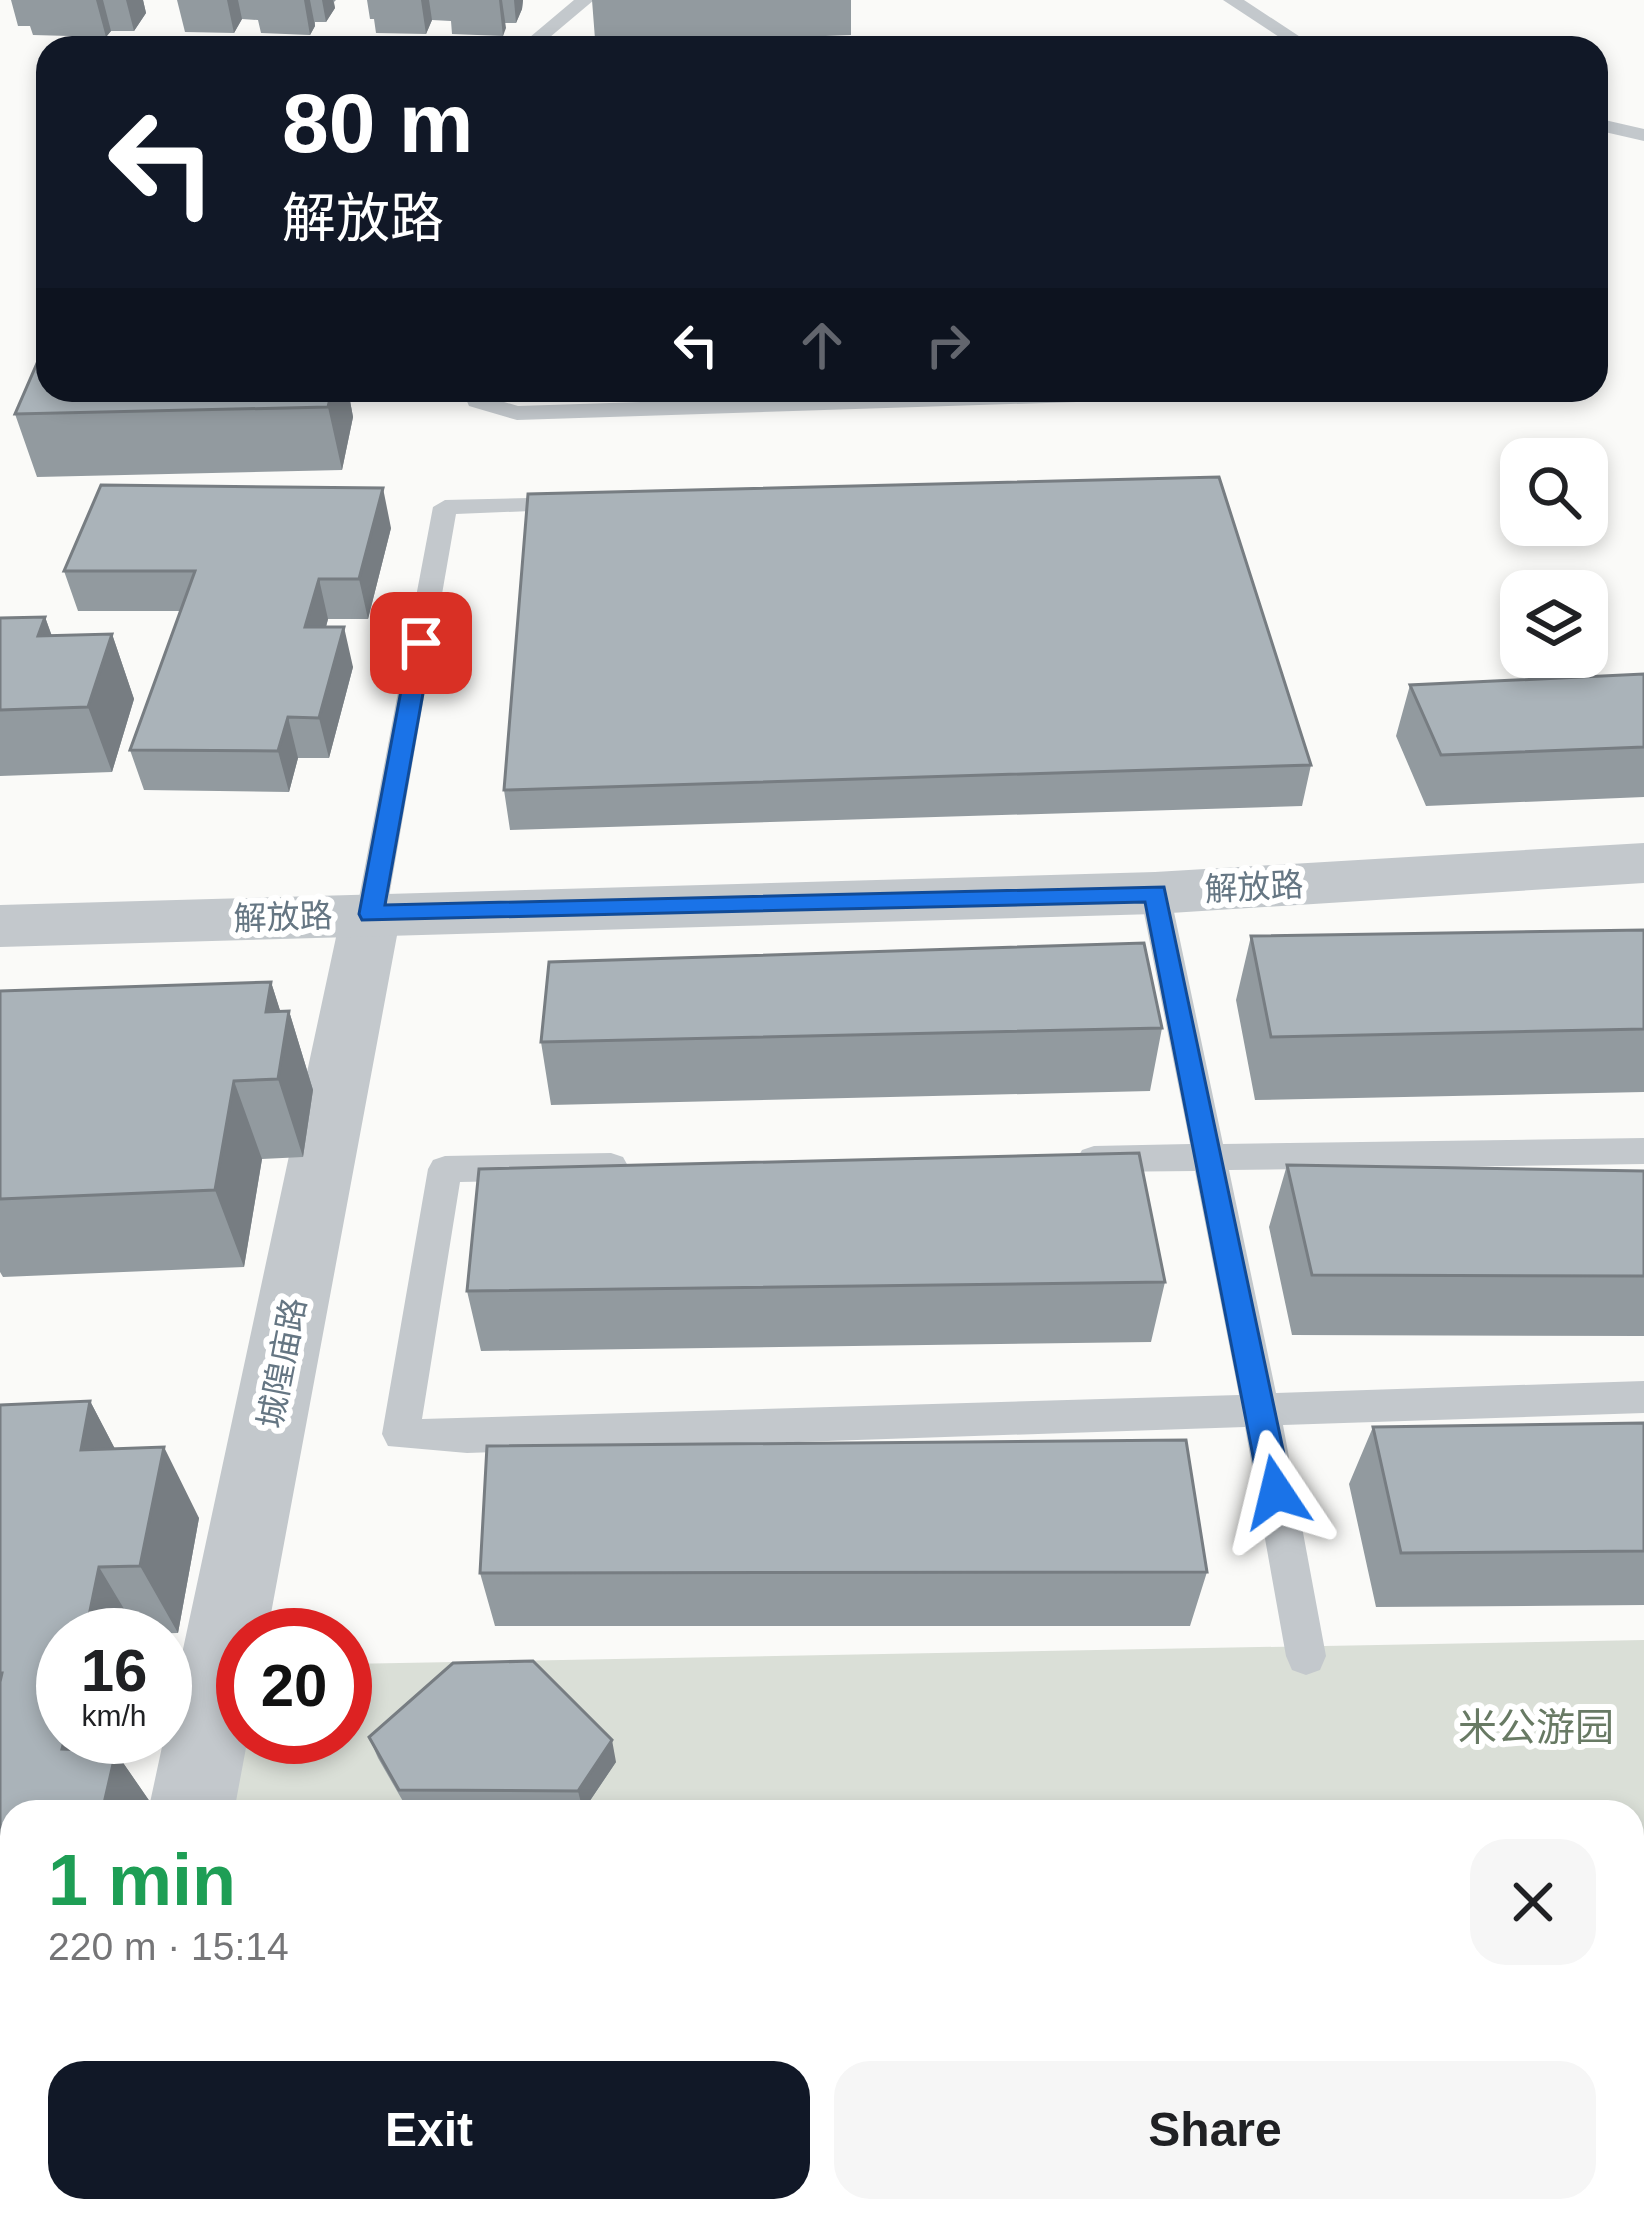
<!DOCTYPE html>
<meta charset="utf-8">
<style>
body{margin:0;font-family:Arial,"Noto Sans SC",sans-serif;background:#f6f6f6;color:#202124;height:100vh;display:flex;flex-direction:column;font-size:45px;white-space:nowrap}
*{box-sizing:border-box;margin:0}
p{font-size:39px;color:#757577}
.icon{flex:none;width:66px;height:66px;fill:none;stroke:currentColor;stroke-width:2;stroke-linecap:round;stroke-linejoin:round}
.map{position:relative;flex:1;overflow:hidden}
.side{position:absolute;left:0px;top:1800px;width:1644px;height:423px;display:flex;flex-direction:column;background:#fff;border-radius:36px 36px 0 0;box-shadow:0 6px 18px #0003}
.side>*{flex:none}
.banner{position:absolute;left:36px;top:36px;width:1572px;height:366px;border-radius:36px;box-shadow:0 6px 18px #0003;background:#111827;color:#fff;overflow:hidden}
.controls{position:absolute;left:1500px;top:438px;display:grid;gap:24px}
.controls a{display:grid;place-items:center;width:108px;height:108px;border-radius:24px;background:#fff;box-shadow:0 6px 18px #0003;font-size:60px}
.speed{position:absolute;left:36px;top:1608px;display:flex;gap:24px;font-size:60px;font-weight:700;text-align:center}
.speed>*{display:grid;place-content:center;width:156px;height:156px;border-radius:50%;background:#fff;box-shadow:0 6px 18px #0003;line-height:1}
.speed small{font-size:30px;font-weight:400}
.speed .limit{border:18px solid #d22;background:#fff;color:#111}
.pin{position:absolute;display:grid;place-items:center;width:102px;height:102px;color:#fff;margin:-51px;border-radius:24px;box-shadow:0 6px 18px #0006}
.me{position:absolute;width:132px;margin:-66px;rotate:350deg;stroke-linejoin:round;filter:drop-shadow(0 0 9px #0008)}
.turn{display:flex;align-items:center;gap:42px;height:252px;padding:0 48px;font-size:54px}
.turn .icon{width:156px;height:156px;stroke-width:2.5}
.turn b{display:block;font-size:84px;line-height:102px}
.lanes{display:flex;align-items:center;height:114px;padding:0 48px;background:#0003;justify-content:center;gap:60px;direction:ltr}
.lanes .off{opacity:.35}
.round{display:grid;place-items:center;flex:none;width:126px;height:126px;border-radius:36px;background:#f6f6f6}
.summary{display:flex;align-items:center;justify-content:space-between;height:204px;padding:0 48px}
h1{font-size:72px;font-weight:600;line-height:90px;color:#1e9e55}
.button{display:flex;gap:24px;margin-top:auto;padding:24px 48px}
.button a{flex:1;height:138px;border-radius:36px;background:#111827;color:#fff;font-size:48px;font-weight:600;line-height:138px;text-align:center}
.button a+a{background:#f6f6f6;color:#202124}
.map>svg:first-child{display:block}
.green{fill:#dadfd7}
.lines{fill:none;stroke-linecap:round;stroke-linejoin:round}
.service{fill:#c3c8cc;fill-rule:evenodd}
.minor{fill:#c3c8cc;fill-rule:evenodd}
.tertiary{fill:#c3c8cc;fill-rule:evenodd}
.wall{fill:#929a9f}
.shaded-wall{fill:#777d82}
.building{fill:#aab3b9;stroke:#777d82;stroke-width:3}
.route{fill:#1a73e8;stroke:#114b97;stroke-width:3}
.labels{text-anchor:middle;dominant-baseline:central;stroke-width:12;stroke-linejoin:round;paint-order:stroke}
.street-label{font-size:33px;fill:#657683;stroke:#fff}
.near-park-label{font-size:39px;fill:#687a64;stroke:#fff}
</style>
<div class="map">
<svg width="1644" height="2222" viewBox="0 0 1644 2222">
<rect width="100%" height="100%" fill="#fafaf8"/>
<!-- green -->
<path class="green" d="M 1644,1640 L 1644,2222 L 110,2222 L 109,2211 L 1632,2211 L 1632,1812 L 191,1812 L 243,1737 L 345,1737 L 345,1664 Z"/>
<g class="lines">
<!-- service -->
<path class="service" d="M 574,0 L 594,0 L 537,48 L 517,48 Z
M 1223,0 L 1244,0 L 1317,48 L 1296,48 Z
M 1596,118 L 1644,129 L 1644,141 L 1596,130 Z
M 462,390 L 484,390 L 487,397 L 518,406 L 1015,390 L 1240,390 L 1229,397 L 517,420 L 469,406 Z
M 570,497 L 579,499 L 579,509 L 456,514 L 386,914 L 371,925 L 360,922 L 356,914 L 433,507 L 445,500 Z
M 1155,883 L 1170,893 L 1223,1144 L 1644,1138 L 1644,1164 L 1229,1170 L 1276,1393 L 1644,1381 L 1644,1413 L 1283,1425 L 1326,1656 L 1320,1670 L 1306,1675 L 1292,1670 L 1286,1656 L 1245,1427 L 467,1453 L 388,1446 L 382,1434 L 428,1169 L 433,1160 L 445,1156 L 611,1153 L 623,1157 L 628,1166 L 623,1175 L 611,1179 L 460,1182 L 422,1419 L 1239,1395 L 1195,1171 L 1094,1172 L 1082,1168 L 1077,1159 L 1082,1150 L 1094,1146 L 1190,1144 L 1140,893 Z"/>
<!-- minor -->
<path class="minor" d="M 371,893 L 392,899 L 401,914 L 267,1635 L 243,1635 L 243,1737 L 248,1737 L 234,1812 L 148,1812 L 341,914 L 350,899 Z
M 61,2211 L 157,2211 L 159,2222 L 61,2222 Z"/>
<!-- tertiary -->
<path class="tertiary" d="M 1644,843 L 1644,883 L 1155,914 L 0,947 L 0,905 L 1155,872 Z"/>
</g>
<!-- wall -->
<path class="wall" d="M 11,0 L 143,0 L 146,13 L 134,31 L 111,31 L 106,37 L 33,35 L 30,26 L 18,26 Z
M 177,0 L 336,0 L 334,2 L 335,8 L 326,22 L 315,22 L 315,26 L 310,35 L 261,33 L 258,20 L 242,19 L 234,33 L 185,32 Z
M 367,0 L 523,0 L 522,9 L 516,23 L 505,23 L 503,36 L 452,34 L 451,21 L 432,20 L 426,34 L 376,33 L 374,19 L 370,19 Z
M 592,0 L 851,0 L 851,35 L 672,42 L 672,39 L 595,39 Z
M 48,390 L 348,390 L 353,417 L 342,470 L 37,477 L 15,414 Z
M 391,528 L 368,619 L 328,619 L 326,627 L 353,667 L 329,758 L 298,758 L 289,792 L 144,790 L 130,750 L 181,611 L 78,611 L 64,571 Z
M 45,617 L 52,636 L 112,634 L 134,699 L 112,772 L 0,776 L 0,618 Z
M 1644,674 L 1644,797 L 1426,806 L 1396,736 L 1410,685 Z
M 1311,765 L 1302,806 L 510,830 L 504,790 Z
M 1644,930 L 1644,1092 L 1255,1100 L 1236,1000 L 1251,936 Z
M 271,982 L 280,1011 L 289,1011 L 313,1090 L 303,1157 L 262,1159 L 244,1267 L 3,1277 L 0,1272 L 0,991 Z
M 1162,1028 L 1150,1091 L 551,1105 L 541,1042 Z
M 1287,1165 L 1644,1171 L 1644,1336 L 1292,1335 L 1269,1227 Z
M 1165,1282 L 1151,1342 L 481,1351 L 467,1291 Z
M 90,1401 L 115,1449 L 199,1518 L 178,1633 L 139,1634 L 117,1754 L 157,1812 L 12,2159 L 0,2169 L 0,1405 Z
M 1644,1423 L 1644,1605 L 1376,1607 L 1349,1484 L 1373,1427 Z
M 1207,1572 L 1190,1626 L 495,1626 L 480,1573 Z
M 369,1737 L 616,1762 L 583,1811 L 408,1810 L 378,1758 Z"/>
<!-- shaded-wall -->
<path class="shaded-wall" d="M 96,0 L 103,0 L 111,31 L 106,37 Z
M 126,0 L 143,0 L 146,13 L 134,31 Z
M 227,0 L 238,0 L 242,19 L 234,33 Z
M 304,0 L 310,0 L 315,26 L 310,35 Z
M 322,0 L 333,0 L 335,8 L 326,22 Z
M 421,0 L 429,0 L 432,20 L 426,34 Z
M 499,0 L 502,0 L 506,28 L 503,36 Z
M 514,0 L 523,0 L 522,9 L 516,23 Z
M 332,390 L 348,390 L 353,417 L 342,470 L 328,407 Z
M 383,488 L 391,528 L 368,619 L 359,579 Z
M 319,579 L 328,619 L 315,667 L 305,627 Z
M 45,617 L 68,682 L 38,636 Z
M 344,627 L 353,667 L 329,758 L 319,718 Z
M 112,634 L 134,699 L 112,772 L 88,707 Z
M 288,717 L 298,758 L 289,792 L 278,751 Z
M 271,982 L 286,1029 L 289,1011 L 313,1090 L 303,1157 L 278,1079 L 266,1012 Z
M 234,1081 L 262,1159 L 244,1267 L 215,1190 Z
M 90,1401 L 128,1474 L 81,1450 Z
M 164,1447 L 199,1518 L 178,1633 L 140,1566 Z
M 99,1567 L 139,1634 L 139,1635 L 85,1635 Z
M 65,1737 L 120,1737 L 117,1754 L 157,1812 L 102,1812 L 62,1749 Z
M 612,1740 L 616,1762 L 583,1811 L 578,1791 Z
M 12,2066 L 12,2159 L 0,2169 L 0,2076 Z
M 311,2211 L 325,2211 L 324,2222 L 310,2222 Z"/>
<!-- building -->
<path class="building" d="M 38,361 L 48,361 L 48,390 L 332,390 L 328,407 L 15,414 Z
M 1219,477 L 1311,765 L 504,790 L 528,494 Z
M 101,485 L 383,488 L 359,579 L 319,579 L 305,627 L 344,627 L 319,718 L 288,717 L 278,751 L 130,750 L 195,571 L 64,571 Z
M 45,617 L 38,636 L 112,634 L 88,707 L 0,710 L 0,618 Z
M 1644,674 L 1644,747 L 1441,755 L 1410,685 Z
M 1644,930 L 1644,1029 L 1271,1037 L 1251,936 Z
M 1144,943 L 1162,1028 L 541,1042 L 549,962 Z
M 271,982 L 266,1012 L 289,1011 L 278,1079 L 234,1081 L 215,1190 L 0,1199 L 0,991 Z
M 1139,1153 L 1165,1282 L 467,1291 L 479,1169 Z
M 1287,1165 L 1644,1171 L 1644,1276 L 1312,1275 Z
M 90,1401 L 81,1450 L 164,1447 L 140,1566 L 99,1567 L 85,1635 L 63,1635 L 63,1737 L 65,1737 L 62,1749 L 116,1751 L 102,1812 L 12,1812 L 12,2066 L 0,2076 L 0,1682 L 2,1673 L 0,1673 L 0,1405 Z
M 1644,1423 L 1644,1551 L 1401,1553 L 1373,1427 Z
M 1186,1440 L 1207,1572 L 480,1573 L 487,1446 Z
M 533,1661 L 612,1740 L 578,1791 L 399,1790 L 369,1737 L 453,1663 Z
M 227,2211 L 311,2211 L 310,2222 L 225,2222 Z"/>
<!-- route -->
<path class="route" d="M 421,636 L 432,643 L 385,905 L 1164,887 L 1292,1492 L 1287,1502 L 1276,1506 L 1265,1502 L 1260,1492 L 1145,902 L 362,920 L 359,914 L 410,643 Z"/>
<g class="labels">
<!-- street labels -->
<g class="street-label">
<text transform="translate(1254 887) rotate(-3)">解放路</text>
<text transform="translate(283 917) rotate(-2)">解放路</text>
<text transform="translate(282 1363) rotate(-79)">城隍庙路</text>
</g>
<!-- near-park labels -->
<g class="near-park-label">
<text x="1536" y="1727">米公游园</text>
</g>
</g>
</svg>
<div class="controls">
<a><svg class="icon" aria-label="search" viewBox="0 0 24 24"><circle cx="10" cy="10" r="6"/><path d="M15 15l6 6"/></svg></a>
<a><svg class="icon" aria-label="layers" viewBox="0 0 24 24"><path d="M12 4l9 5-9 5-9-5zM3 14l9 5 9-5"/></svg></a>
</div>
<div class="speed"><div>16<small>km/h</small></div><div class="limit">20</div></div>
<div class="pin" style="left:421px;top:643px;background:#d93025"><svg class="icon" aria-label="arrive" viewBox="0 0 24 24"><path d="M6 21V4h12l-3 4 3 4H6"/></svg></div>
<svg class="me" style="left:1276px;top:1492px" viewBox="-20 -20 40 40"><path d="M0-17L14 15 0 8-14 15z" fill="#1a73e8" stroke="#fff" stroke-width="4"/></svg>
<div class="banner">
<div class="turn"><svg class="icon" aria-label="left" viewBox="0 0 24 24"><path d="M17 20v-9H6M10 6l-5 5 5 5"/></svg><div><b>80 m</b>解放路</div></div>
<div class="lanes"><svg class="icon" aria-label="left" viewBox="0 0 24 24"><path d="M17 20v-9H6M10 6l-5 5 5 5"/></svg><svg class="icon off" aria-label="ahead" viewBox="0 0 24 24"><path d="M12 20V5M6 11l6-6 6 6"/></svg><svg class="icon off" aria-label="right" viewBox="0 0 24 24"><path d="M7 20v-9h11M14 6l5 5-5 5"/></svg></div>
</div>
<section class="side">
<div class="summary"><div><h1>1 min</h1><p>220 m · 15:14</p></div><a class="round"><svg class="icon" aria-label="close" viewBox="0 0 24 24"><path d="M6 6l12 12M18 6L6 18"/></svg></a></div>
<div class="button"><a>Exit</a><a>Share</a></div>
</section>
</div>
